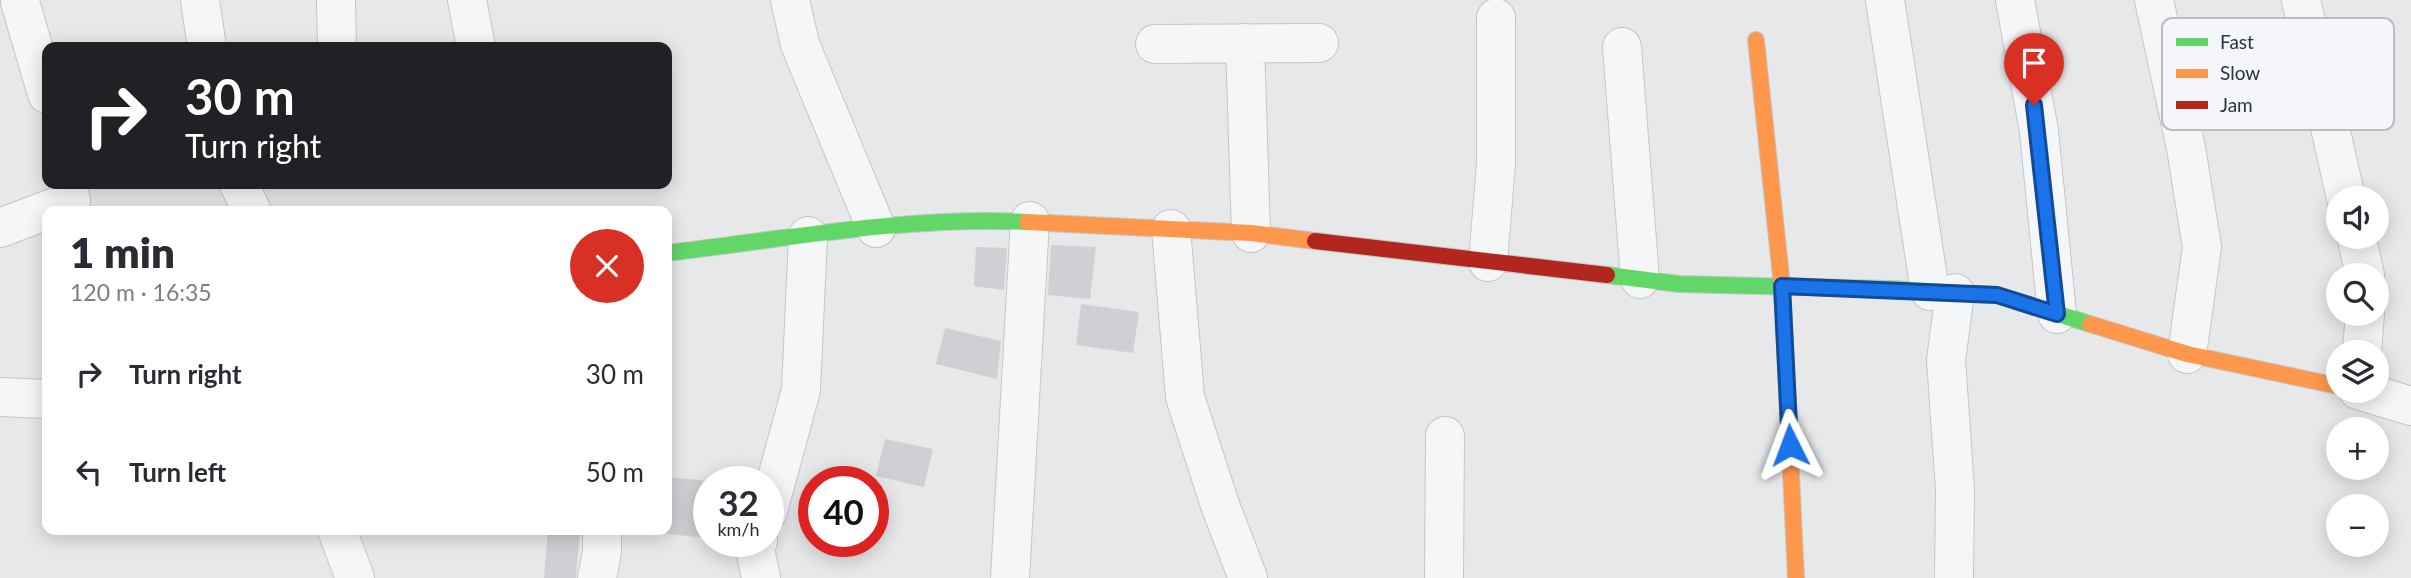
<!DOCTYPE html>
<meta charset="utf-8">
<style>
body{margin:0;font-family:Lato,sans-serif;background:#f7f7f7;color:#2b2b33;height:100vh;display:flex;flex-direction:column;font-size:26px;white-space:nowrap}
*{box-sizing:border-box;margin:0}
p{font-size:23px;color:#7c7c81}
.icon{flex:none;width:38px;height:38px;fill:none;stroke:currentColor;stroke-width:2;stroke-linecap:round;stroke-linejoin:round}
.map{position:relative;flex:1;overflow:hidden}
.drawer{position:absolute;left:42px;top:206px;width:630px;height:329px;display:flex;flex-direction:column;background:#fff;border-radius:14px;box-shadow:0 4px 18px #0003}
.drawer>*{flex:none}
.hud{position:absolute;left:42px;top:42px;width:630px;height:147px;border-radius:14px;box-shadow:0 4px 18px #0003;background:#202124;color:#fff;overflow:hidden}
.buttons{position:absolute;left:2326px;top:186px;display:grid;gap:14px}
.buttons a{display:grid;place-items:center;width:63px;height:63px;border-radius:50%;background:#fff;box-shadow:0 4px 18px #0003;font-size:35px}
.speed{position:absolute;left:693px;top:466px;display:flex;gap:14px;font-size:35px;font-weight:700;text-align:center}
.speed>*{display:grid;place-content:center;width:91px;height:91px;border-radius:50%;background:#fff;box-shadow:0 4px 18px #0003;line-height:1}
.speed small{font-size:18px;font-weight:400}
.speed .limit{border:10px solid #d22;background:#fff;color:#111}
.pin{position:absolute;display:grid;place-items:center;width:60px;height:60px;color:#fff;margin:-72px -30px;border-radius:50% 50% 50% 0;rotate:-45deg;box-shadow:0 0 7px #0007}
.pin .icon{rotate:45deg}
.me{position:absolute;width:77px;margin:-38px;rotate:357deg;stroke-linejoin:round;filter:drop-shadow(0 0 5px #0008)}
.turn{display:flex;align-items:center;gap:24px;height:147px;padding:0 28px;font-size:32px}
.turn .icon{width:91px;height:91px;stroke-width:2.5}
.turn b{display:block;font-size:49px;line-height:60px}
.round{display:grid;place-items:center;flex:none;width:74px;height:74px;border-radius:37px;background:#f7f7f7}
.head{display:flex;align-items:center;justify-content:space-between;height:119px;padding:0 28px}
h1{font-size:42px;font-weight:800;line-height:52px}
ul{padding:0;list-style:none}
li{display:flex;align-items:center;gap:21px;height:98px;padding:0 28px}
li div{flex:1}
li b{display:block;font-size:26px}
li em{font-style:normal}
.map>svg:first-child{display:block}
.building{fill:#ced0d3}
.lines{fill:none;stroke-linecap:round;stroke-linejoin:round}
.street-casing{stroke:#c4c6c8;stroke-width:40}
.fast-casing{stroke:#c4c6c8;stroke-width:18}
.slow-casing{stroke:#c4c6c8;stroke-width:18}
.jam-casing{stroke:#c4c6c8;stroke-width:18}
.street{stroke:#f5f6f7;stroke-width:38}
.fast{stroke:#63d668;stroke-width:16}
.slow{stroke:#ff974d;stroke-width:16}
.jam{stroke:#b3261e;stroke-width:16}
.route-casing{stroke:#114b97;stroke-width:18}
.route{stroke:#1a73e8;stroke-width:12}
.key{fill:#f4f6f9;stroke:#b8bcc3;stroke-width:2}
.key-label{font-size:19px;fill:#2b3445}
</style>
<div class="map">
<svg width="2411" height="578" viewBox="0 0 2411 578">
<rect width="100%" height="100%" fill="#e6e8ea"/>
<!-- building -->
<path class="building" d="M 1051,245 L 1096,247 L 1090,299 L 1048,295 Z
M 976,247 L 1007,248 L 1004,290 L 974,286 Z
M 1081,304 L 1139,312 L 1133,353 L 1076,345 Z
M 945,328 L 1001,341 L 997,379 L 936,364 Z
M 885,439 L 933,449 L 924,487 L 876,476 Z
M 667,477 L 709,481 L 709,538 L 667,534 Z
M 548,530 L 580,530 L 576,578 L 544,578 Z"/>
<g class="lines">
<!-- street casing -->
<g class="street-casing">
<path id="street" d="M 200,0 L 207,47
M 336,0 L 337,47
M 467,0 L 476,47
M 790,0 L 800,44 L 811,71 L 876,228
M 1885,0 L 1930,291
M 2015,0 L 2039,131 L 2057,314
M 2154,0 L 2186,148 L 2202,247 L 2187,354
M 2301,0 L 2346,198
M 20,2 L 47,94
M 1245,43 L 1251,233
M 1155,44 L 1319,43
M 1622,47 L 1640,279
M 239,184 L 252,212
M 0,228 L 71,201 L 68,184
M 1171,229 L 1185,397 L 1220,505 L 1248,578
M 2356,236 L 2365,275
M 1488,262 L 1496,163 L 1496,18
M 2362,352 L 2365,313
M 2358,390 L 2411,406
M 0,397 L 47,399
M 768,511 L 801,390 L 808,236
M 337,530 L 355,578
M 758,541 L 755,549 L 761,578
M 597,578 L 602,552 L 602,530
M 1010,578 L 1030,221
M 1444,578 L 1445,436
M 1954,578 L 1955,489 L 1946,360 L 1955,293"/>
</g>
<!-- fast casing -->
<g class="fast-casing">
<path id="fast" d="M 667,253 C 785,239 908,216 1027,222
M 1607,275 L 1679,284 L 1891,289 L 1997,295 L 2090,324"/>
</g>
<!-- slow casing -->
<g class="slow-casing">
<path id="slow" d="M 1756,40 L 1782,286 L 1796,578
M 1027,222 L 1251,233 L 1315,241
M 2090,324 L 2187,354 L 2338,386"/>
</g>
<!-- jam casing -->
<g class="jam-casing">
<path id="jam" d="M 1315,241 L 1607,275"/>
</g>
<!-- street -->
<use href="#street" class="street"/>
<!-- fast -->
<use href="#fast" class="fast"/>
<!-- slow -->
<use href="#slow" class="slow"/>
<!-- jam -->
<use href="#jam" class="jam"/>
</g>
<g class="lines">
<!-- route casing -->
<g class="route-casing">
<path id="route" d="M 1790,445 L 1782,286 L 1997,295 L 2057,314 L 2034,105"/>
</g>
<!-- route -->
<use href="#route" class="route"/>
</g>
<!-- legend -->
<rect x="2162" y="18" width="232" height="112" rx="10" class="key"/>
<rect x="2176" y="38" width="32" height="8" fill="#63d668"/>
<rect x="2176" y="69" width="32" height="9" fill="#ff974d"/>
<rect x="2176" y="101" width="32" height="8" fill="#b3261e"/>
<g class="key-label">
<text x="2220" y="49">Fast</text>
<text x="2220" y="80">Slow</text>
<text x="2220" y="112">Jam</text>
</g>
</svg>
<div class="buttons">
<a><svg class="icon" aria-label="sound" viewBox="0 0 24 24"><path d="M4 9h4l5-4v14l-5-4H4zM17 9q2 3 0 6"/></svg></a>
<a><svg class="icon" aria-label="search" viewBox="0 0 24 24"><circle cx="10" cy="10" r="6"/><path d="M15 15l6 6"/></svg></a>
<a><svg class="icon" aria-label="layers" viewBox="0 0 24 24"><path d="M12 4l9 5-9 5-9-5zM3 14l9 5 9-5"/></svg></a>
<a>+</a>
<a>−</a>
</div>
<div class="speed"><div>32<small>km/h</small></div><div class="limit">40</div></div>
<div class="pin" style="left:2034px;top:105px;background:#d93025"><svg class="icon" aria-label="arrive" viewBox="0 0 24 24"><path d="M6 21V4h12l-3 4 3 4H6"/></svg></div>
<svg class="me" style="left:1790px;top:445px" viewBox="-20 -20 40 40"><path d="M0-17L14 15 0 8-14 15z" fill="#1a73e8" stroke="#fff" stroke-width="4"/></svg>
<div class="hud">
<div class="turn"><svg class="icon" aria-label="right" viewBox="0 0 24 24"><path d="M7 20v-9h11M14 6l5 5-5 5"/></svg><div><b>30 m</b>Turn right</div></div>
</div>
<section class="drawer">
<div class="head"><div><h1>1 min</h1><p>120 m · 16:35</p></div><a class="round" style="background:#d93025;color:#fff"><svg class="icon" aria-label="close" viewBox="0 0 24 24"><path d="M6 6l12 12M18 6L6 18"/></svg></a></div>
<ul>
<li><svg class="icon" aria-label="right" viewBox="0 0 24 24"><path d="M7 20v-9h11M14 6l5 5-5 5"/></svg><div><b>Turn right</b></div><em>30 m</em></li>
<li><svg class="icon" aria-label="left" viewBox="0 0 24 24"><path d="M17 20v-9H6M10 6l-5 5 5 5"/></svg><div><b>Turn left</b></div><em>50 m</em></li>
</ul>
</section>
</div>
